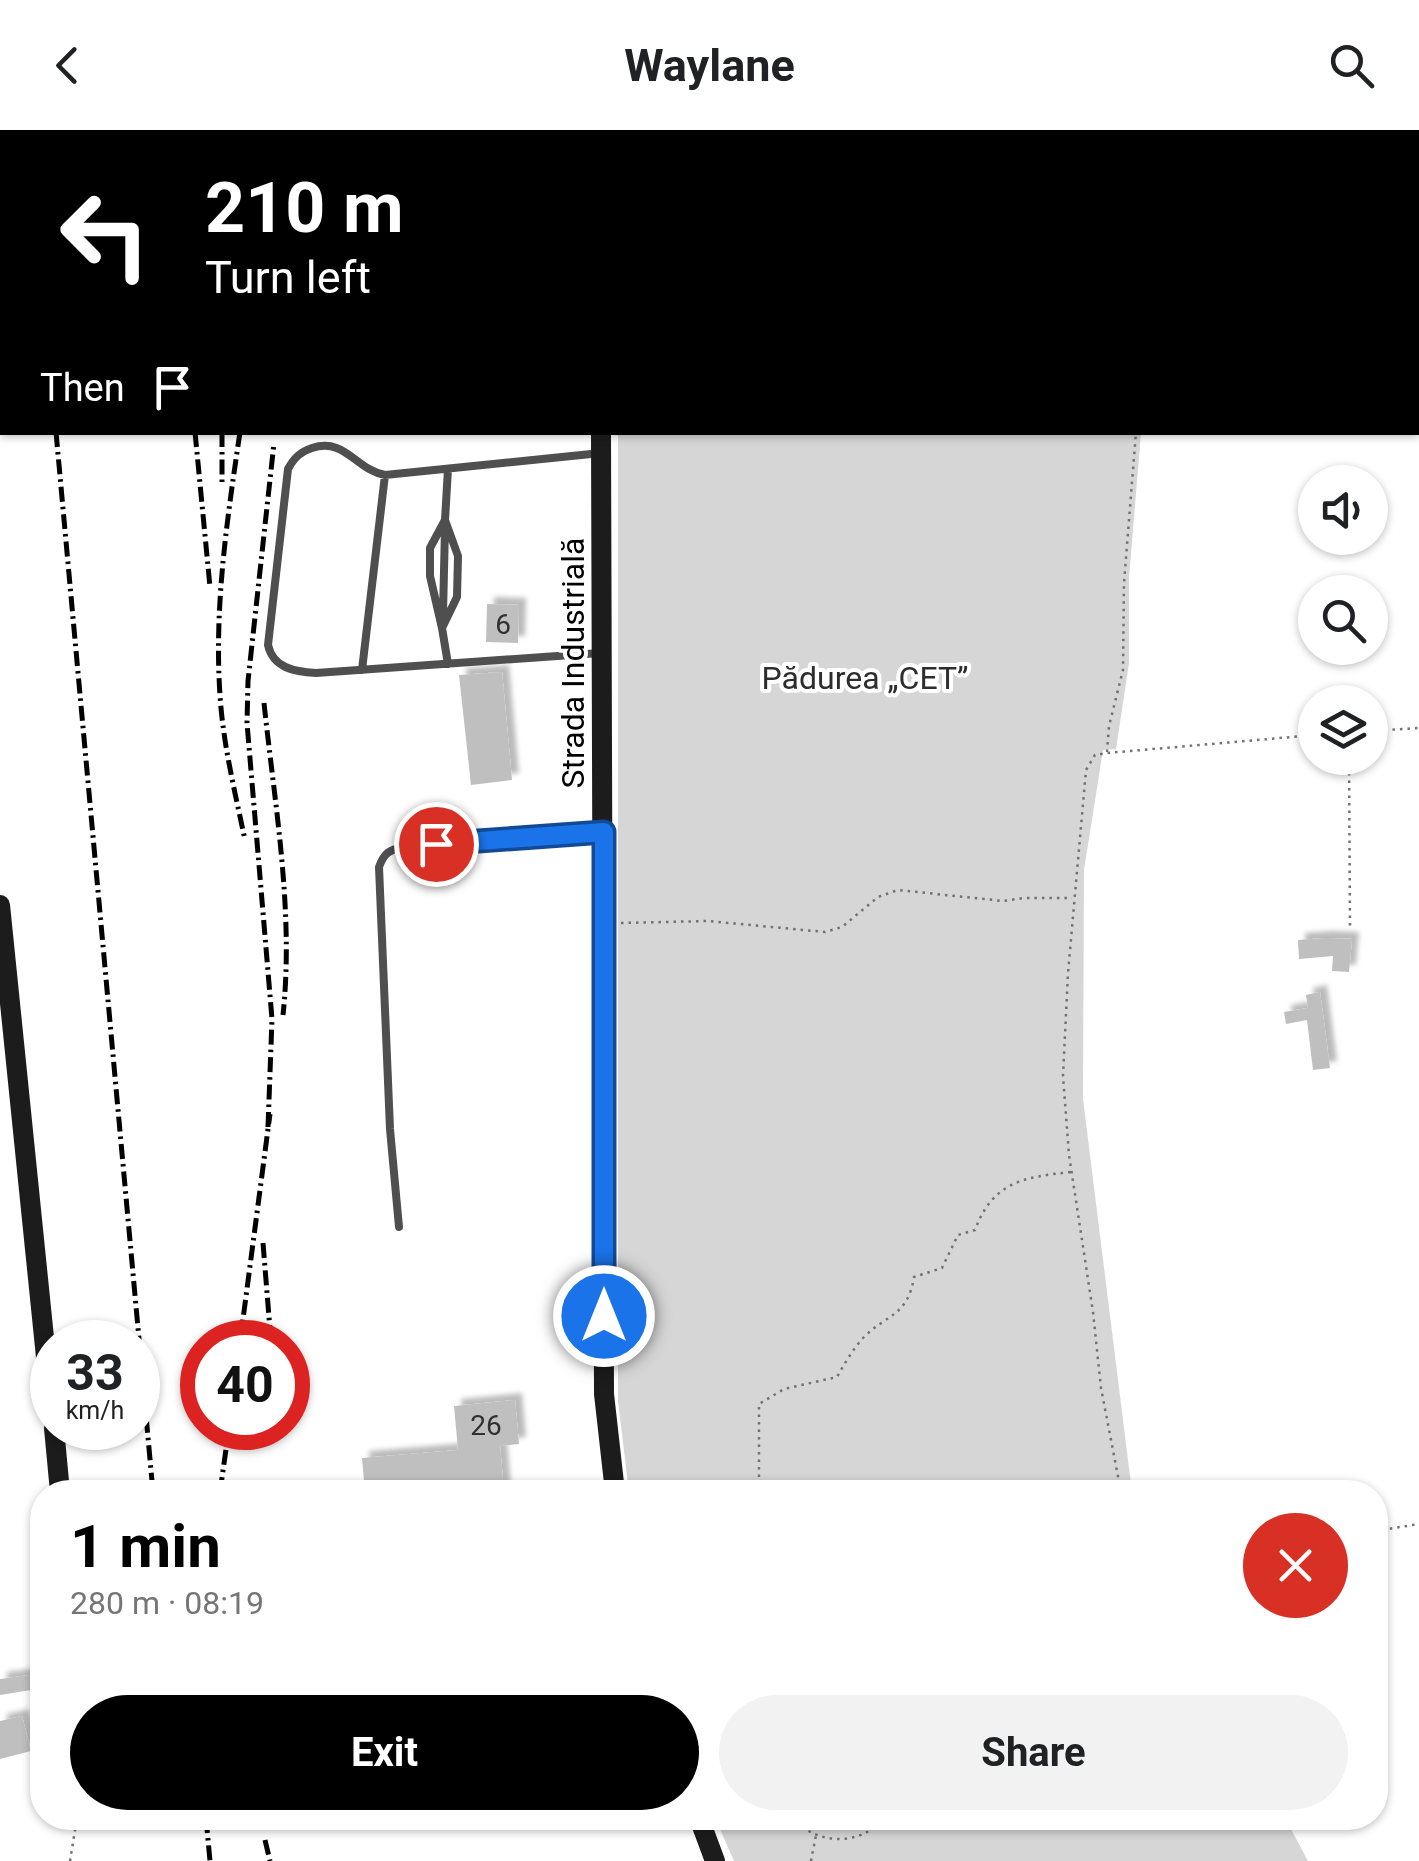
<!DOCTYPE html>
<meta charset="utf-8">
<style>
body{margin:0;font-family:Roboto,sans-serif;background:#f2f2f2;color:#202124;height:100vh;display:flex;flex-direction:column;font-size:38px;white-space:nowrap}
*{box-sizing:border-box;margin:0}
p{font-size:32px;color:#757577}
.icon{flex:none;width:55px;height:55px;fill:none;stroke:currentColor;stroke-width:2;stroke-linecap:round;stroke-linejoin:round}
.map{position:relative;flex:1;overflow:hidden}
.sheet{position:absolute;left:30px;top:1350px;width:1358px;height:350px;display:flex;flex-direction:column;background:#fff;border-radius:40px;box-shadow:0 2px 8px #0004}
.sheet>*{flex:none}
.banner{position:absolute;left:0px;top:0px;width:1420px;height:305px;box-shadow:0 2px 8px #0004;background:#000;color:#fff;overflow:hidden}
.fabs{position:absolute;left:1298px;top:335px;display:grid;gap:20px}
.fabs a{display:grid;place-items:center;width:90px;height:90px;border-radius:50%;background:#fff;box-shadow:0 2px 8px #0004;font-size:50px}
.speed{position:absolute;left:30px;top:1190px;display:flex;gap:20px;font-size:50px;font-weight:700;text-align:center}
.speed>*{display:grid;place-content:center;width:130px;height:130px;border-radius:50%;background:#fff;box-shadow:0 2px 8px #0004;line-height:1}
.speed small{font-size:25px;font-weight:400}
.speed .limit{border:15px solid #d22;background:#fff;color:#111}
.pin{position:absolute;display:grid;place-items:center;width:85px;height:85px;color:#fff;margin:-42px;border:5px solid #fff;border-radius:50%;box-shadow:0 2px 10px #0007}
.me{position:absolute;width:110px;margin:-55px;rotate:0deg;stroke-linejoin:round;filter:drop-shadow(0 0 8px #0008)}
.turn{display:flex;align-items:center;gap:35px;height:210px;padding:0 40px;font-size:45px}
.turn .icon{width:130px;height:130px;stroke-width:2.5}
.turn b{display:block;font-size:70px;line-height:85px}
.then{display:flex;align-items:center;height:95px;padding:0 40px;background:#0003;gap:20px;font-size:38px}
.round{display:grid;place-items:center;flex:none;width:105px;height:105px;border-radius:52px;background:#f2f2f2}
.headline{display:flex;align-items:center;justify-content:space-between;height:170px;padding:0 40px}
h1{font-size:60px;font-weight:700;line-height:75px;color:#000}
.primary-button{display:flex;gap:20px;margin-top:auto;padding:20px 40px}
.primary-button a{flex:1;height:115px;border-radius:60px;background:#000;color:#fff;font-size:40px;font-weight:700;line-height:115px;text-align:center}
.primary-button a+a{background:#f2f2f2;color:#202124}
header{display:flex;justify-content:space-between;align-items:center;height:130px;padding:0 40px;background:#fff;font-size:45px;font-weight:700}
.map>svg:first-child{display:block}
.green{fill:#d6d6d6}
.building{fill:#bfbfbf;filter:url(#shadow)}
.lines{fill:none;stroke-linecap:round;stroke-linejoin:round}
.path{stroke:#717171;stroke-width:2.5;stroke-dasharray:2.5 5;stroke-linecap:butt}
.lane{stroke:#4f4f4f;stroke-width:8}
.secondary{stroke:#1c1c1c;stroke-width:20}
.rail{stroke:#000;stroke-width:5;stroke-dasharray:15 5 2.5 5;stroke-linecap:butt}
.route-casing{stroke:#114b97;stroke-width:25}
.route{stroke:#1a73e8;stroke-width:18}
.labels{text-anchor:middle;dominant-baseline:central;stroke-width:8;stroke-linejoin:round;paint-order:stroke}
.number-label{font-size:28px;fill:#303030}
.street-label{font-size:32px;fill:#000;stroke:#fff}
.park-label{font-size:32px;fill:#2d2d2d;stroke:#fff}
</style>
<header><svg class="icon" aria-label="back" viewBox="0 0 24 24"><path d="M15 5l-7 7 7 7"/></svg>Waylane<svg class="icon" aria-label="search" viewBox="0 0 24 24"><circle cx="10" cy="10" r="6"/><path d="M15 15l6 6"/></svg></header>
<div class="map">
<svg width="1419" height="1731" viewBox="0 0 1419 1731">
<defs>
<filter id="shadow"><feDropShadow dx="7" dy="-7" stdDeviation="2.5" flood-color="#0004"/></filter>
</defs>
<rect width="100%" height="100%" fill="#fff"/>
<!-- green -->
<path class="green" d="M 843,0 L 1215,0 L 1214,2 Z
M 618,303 L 1141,303 L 1129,448 L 1129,533 L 1116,619 L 1103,620 L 1084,740 L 1083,969 L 1132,1362 L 629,1362 L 618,1271 Z
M 715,1688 L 1285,1688 L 1308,1731 L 734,1731 Z"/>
<!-- building -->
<path class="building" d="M 487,474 L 519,475 L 518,513 L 486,512 Z
M 502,542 L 512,650 L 471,655 L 459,545 Z
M 1326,808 L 1352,809 L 1349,842 L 1332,841 L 1333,826 L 1299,829 L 1298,810 Z
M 1320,862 L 1330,938 L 1313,940 L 1307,890 L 1286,894 L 1284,882 L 1308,878 L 1306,865 Z
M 515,1270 L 519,1314 L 500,1316 L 504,1362 L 365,1362 L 362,1328 L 458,1320 L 454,1276 Z
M 30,1545 L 31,1560 L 0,1565 L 0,1549 Z
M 22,1586 L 31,1621 L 0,1629 L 0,1591 Z"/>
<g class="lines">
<!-- path -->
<path class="path" d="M 1208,2 L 1209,0
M 1370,601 L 1419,598
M 1107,622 L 1109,596 L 1123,540 L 1124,453 L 1136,302
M 1349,628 L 1350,797
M 621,793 L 708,791 L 825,802 L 842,797 L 878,767 L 898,760 L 1003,771 L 1024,768 L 1072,768
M 759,1362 L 759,1274 L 784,1259 L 837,1247 C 845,1233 853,1219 864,1207 C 887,1184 908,1186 914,1147 L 942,1138 L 958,1105 L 975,1100 C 993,1051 1025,1047 1071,1042
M 1121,1362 L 1101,1258 L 1093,1182 L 1069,1025 L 1063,946 L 1068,843 L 1086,640 L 1095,625 L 1107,623 L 1315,605
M 1375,1401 L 1419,1394
M 790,1688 C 820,1715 857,1717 886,1688
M 70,1731 L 77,1688
M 811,1731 L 816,1705"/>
<!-- lane -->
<path class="lane" d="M 443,484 L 445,398
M 442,498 L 430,446 L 430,418 L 445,390
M 600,523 L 316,543 C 295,542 273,538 268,515 L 288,339 C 294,328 300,322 312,318 C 345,307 356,340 385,345 L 601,323
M 448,534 L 442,498 L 457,467 L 458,426 L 445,390 L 448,339
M 362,540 L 385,345
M 399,1097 L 390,999 L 379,737 C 384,723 389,720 403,717 L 600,702
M 344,1357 L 345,1362
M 292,1360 L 292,1362"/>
<!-- secondary -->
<path class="secondary" d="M 595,0 L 595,2
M 601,302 L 604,1264 L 615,1362
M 0,775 L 52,1286
M 54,1298 L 60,1362
M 699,1688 L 715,1731"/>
<!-- rail -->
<path class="rail" d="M 162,0 L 163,2
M 221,0 L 221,2
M 47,2 L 47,0
M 56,302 L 153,1362
M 195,302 L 210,457
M 222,302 L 222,352
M 240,302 C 227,390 214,477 220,565 C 223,614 235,662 245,710
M 264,573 C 275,677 294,781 283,885
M 268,997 L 272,889 L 247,593 L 248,551 L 274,313
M 263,1113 L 271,1212
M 240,1212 L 270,984
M 220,1362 L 229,1298
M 206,1688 L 210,1731
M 265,1710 L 270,1731"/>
</g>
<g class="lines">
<!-- route casing -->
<g class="route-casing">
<path id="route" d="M 436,714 L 604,702 L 604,1186"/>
</g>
<!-- route -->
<use href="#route" class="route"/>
</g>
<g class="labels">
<!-- number labels -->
<g class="number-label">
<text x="503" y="494">6</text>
<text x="486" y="1295">26</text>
</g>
<!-- street labels -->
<g class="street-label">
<text transform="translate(573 533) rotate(-90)">Strada Industrială</text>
</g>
<!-- park labels -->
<g class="park-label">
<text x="865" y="548">Pădurea „CET”</text>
</g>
</g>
</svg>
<div class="fabs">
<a><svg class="icon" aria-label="sound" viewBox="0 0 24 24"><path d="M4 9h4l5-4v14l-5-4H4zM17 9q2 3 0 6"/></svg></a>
<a><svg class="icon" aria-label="search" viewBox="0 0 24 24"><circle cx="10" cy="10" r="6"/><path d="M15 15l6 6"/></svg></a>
<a><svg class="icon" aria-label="layers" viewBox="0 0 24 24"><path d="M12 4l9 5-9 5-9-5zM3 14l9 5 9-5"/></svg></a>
</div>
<div class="speed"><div>33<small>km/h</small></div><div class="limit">40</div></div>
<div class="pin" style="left:436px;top:714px;background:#d93025"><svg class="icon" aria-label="arrive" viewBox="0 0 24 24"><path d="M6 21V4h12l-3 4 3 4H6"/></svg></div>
<svg class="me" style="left:604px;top:1186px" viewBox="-20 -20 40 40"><circle r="17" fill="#1a73e8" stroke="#fff" stroke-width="3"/><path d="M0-11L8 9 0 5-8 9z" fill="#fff"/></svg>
<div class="banner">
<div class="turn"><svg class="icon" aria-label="left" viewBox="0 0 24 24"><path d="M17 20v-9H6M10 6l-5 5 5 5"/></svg><div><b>210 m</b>Turn left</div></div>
<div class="then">Then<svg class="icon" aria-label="arrive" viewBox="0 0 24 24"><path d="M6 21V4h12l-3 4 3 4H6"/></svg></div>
</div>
<section class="sheet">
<div class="headline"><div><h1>1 min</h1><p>280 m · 08:19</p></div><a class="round" style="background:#d93025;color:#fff"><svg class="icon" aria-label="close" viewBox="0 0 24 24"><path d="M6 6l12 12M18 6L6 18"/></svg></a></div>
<div class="primary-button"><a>Exit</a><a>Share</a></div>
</section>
</div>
